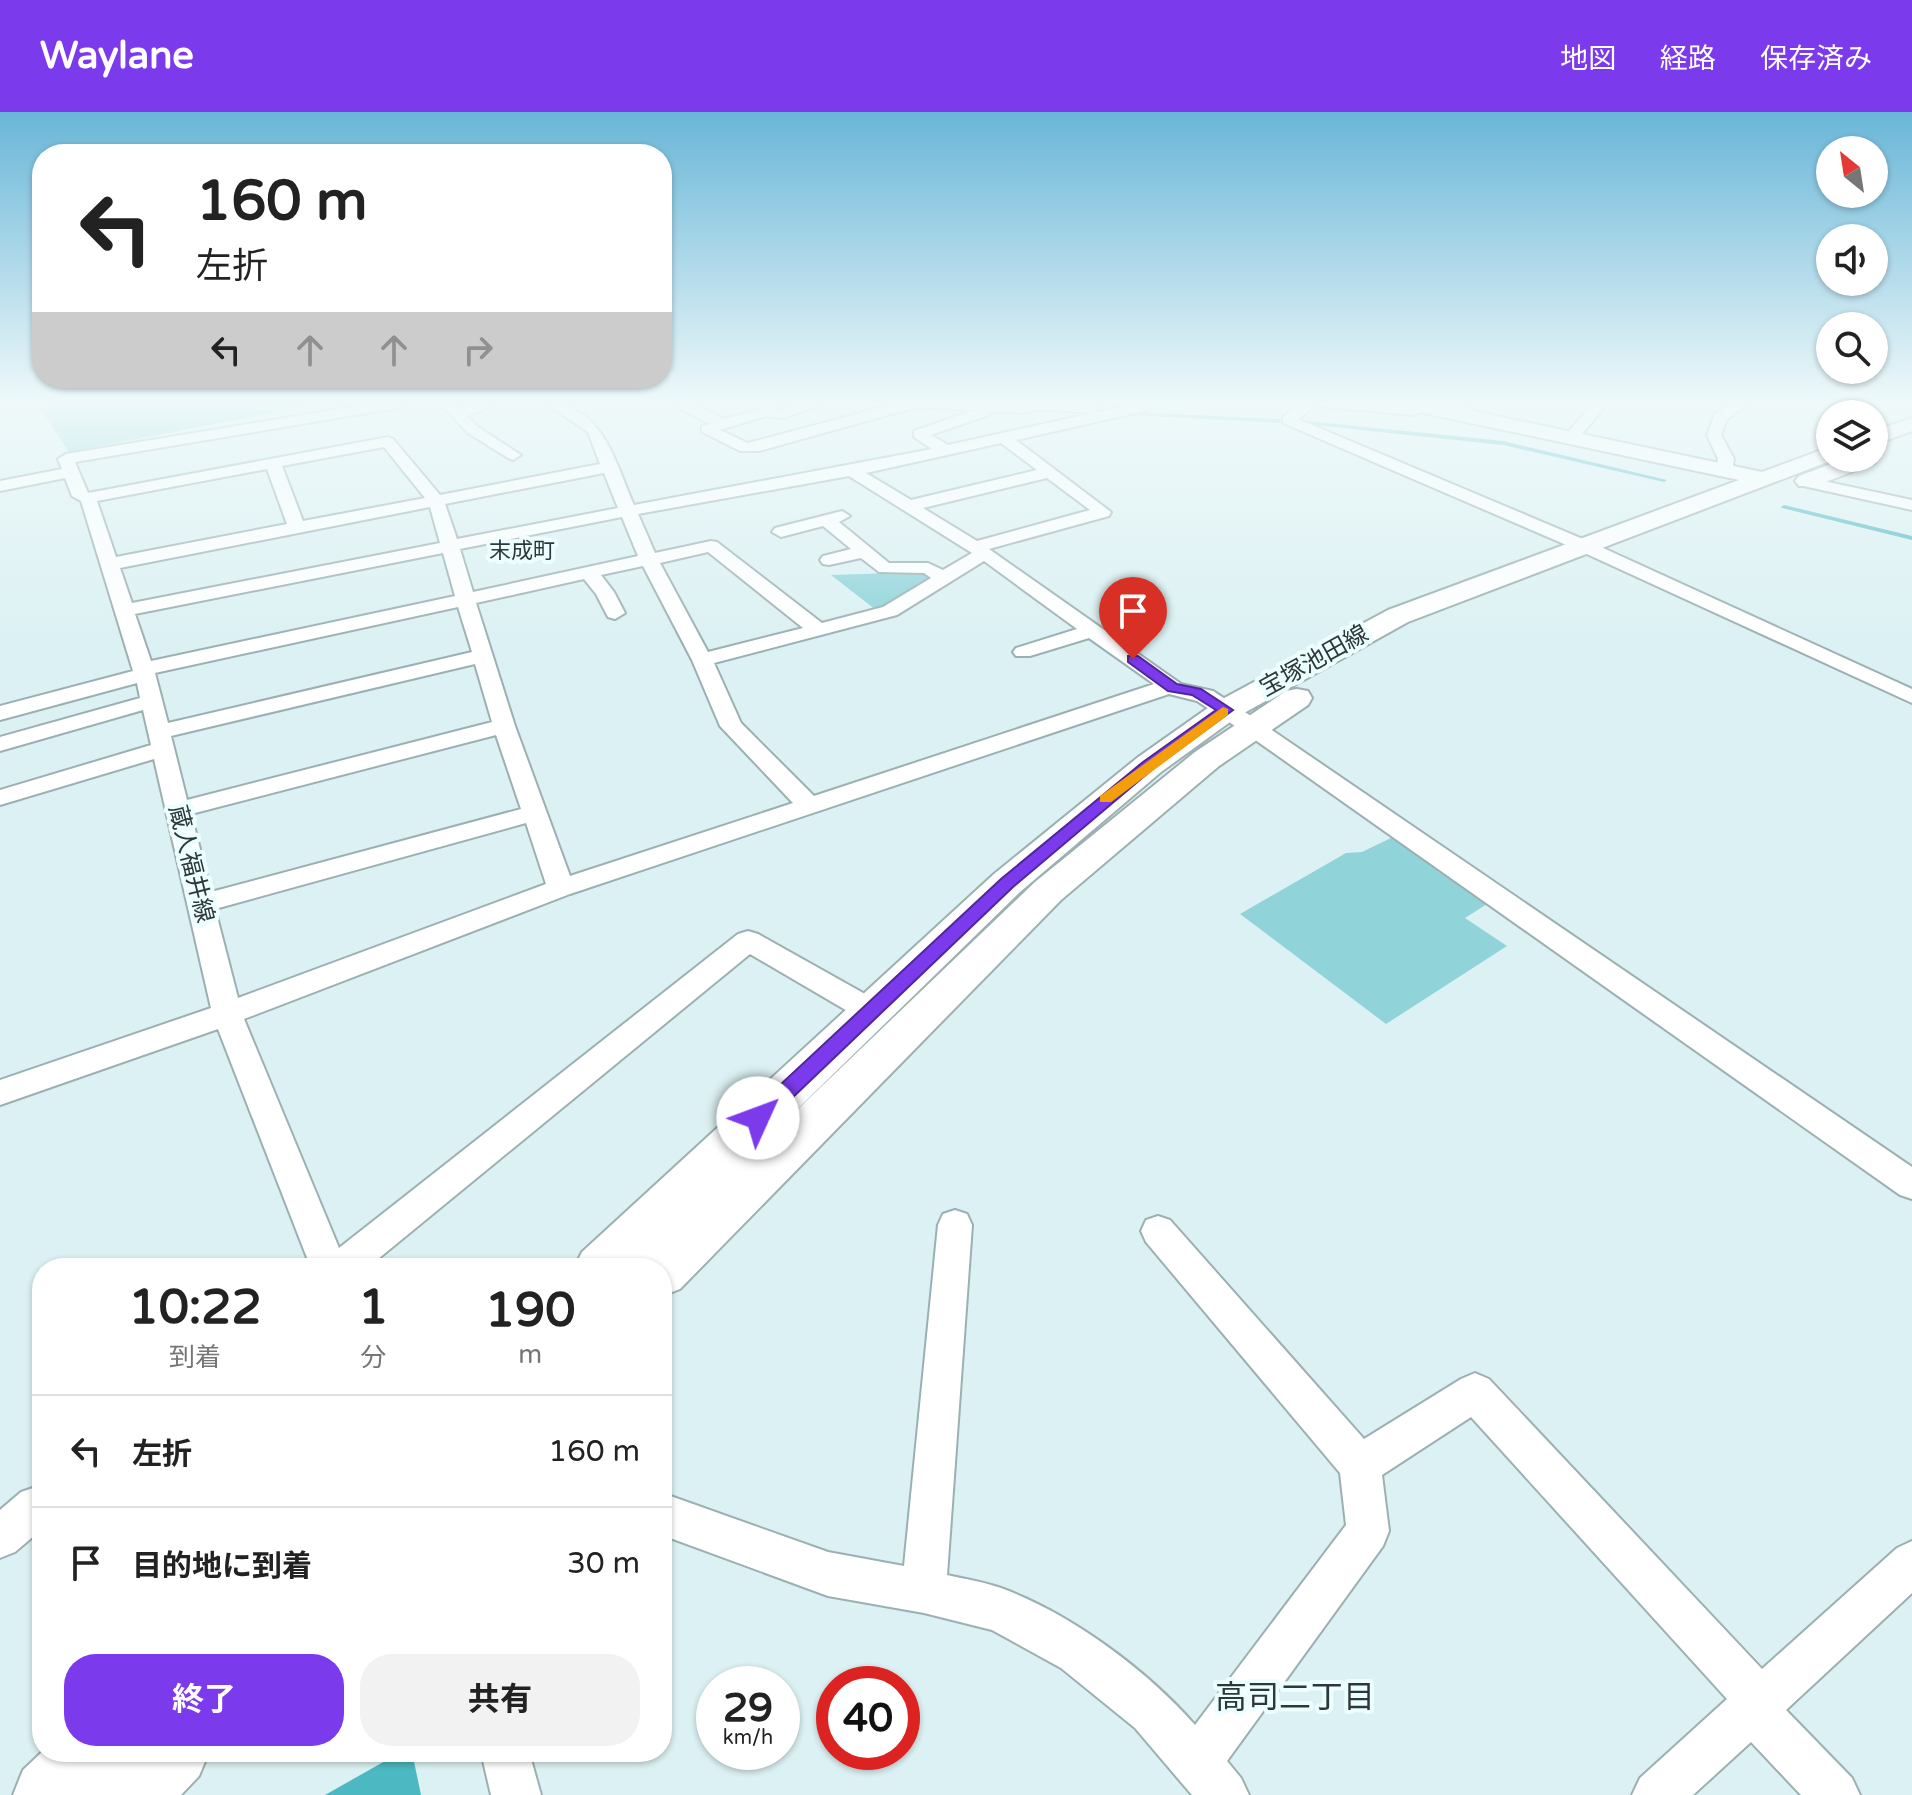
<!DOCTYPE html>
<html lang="ja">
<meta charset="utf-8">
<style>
body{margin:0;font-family:"Varela Round","Noto Sans JP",sans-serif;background:#f2f2f2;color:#222;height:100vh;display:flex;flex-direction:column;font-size:30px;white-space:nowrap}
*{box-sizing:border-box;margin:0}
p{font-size:26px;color:#767676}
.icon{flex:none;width:44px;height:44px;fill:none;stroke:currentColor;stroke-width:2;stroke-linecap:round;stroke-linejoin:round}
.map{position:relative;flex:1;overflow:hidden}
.side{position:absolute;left:32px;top:1146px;width:640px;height:504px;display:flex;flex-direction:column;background:#fff;border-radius:32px;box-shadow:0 2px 6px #0004}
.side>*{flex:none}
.banner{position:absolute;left:32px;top:32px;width:640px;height:244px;border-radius:32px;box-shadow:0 2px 6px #0004;background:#fff;color:#222;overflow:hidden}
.needle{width:52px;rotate:330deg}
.fabs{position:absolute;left:1816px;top:24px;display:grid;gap:16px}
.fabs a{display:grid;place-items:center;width:72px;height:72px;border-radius:50%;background:#fff;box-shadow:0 2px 6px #0004;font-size:40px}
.speed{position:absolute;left:696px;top:1554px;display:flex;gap:16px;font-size:40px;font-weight:700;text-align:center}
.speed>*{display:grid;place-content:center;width:104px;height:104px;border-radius:50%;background:#fff;box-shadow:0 2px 6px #0004;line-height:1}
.speed small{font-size:20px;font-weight:400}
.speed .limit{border:12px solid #d22;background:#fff;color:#111}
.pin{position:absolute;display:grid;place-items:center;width:68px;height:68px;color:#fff;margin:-82px -34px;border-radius:50% 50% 50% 0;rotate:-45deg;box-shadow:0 0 8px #0007}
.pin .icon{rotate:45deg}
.me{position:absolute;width:88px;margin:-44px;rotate:47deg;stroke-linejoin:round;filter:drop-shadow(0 0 6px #0008)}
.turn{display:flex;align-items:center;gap:28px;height:168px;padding:0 32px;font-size:36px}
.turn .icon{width:104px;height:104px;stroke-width:2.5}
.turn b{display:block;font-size:56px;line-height:68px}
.lanes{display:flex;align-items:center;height:76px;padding:0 32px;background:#0003;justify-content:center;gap:40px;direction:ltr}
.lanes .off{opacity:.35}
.eta{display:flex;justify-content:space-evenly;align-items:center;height:136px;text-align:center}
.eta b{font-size:48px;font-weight:700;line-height:56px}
.button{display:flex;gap:16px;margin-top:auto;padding:16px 32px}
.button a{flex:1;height:92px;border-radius:32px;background:#7c3aed;color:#fff;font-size:32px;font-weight:700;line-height:92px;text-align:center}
.button a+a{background:#f2f2f2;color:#222}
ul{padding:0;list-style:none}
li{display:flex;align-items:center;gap:24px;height:112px;padding:0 32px;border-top:2px solid #e0e0e0}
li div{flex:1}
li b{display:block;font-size:30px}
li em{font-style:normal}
header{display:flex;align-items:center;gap:48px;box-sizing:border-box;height:112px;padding:0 40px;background:#7c3aed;color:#fff}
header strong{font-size:38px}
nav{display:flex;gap:44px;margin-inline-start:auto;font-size:28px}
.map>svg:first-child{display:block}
.green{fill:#90d4da}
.water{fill:#4cb8c1}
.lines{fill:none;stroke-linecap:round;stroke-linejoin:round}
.stream{fill:#4cb8c1;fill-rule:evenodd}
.street-casing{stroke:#9cb0b2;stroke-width:4}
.secondary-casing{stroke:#9cb0b2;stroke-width:4}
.street{fill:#fff;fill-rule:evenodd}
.secondary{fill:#fff;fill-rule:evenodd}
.route{fill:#7c3aed;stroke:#51269a;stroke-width:2}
.slow{fill:#f59e0b}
.labels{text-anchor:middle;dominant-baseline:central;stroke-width:8;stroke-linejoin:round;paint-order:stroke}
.far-neighbourhood-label{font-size:22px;fill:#2f3838;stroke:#ecfeff}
.street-label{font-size:24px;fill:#2f3838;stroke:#ecfeff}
.near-neighbourhood-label{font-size:32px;fill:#2f3838;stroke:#ecfeff}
</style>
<header>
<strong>Waylane</strong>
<nav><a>地図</a><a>経路</a><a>保存済み</a></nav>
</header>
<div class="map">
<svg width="1912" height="1683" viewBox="0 0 1912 1683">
<rect width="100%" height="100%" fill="#dcf1f3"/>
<!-- green -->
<path class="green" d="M 63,291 L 324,291 L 69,340 L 40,296 Z
M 924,460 L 933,466 L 876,498 L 831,463 Z
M 1393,725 L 1487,792 L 1465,806 L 1507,834 L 1386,912 L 1240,802 L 1346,741 L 1362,740 Z"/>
<!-- water -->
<path class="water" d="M 401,1640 L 412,1640 L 421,1683 L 325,1683 Z"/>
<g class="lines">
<!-- stream -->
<path class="stream" d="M 1132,300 L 1279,307 L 1282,309 L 1279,311 L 1130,303 Z
M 1307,309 L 1503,329 L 1667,368 L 1664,370 L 1503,333 L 1305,312 L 1304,311 Z
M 1784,393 L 1912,424 L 1912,428 L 1782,396 L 1781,395 Z"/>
<!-- street casing -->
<g class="street-casing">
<path id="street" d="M 376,291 L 410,291 L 403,295 L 75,350 L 88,381 L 388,325 L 393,327 L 440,383 L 600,352 L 588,320 L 546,291 C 602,291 615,350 634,393 L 932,337 L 914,325 L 914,319 L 974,298 L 917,295 L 759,339 L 740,339 L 702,320 L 702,314 L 710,312 L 670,291 L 689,291 L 725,307 L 760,297 L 763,291 L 777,291 L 774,298 L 778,299 L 803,291 L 826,291 L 783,306 L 766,304 L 720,318 L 748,331 L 898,291 L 1071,291 L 1093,293 L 1100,297 L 1093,301 L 1038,297 L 1023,301 L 991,299 L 989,303 L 931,323 L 948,333 L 1139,291 L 1153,291 L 1149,298 L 1016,328 L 1111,400 L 1109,404 L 989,437 L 1181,572 L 1213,579 L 1260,610 L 1912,1055 L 1912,1087 L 1900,1083 L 1244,620 L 1197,589 L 1169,582 L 570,782 L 244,907 L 339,1136 L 738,822 L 748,819 L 758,822 L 881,891 L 886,899 L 881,907 L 871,910 L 861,907 L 750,842 L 367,1156 L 311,1156 L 218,917 L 0,993 L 0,968 L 211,896 L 154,647 L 0,693 L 0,678 L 151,633 L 143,598 L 0,639 L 0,625 L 140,586 L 137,571 L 0,608 L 0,594 L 133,559 L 81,389 L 72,384 L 65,366 L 0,379 L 0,369 L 62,357 L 58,347 L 66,342 ZM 1001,331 L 1037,358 L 911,388 L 866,361 ZM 384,335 L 425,386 L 303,409 L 282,354 ZM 267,357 L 287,412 L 116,445 L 97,389 ZM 604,361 L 618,396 L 457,427 L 445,392 ZM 849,364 L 972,441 L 943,458 L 928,451 L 889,451 L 839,410 L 850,404 L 842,399 L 775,416 L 772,420 L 781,425 L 823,414 L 851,437 L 823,444 L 820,448 L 823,452 L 829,453 L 861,446 L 879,460 L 924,461 L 931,466 L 883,495 L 822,511 L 717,430 L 711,429 L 655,441 L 638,402 ZM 1047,366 L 1090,398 L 977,429 L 923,396 ZM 430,395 L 440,431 L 132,491 L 120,456 ZM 622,405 L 638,444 L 473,480 L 460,437 ZM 708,440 L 803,516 L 708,540 L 660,451 ZM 443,441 L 455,484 L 151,549 L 135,502 ZM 984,449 L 1077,517 L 1016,536 L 1013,540 L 1016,544 L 1030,544 L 1089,526 L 1154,572 L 814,684 L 741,611 L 714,551 L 897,503 ZM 643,454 L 692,548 L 720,614 L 793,691 L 570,764 L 515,614 L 476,491 L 584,467 L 596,482 L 608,505 L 615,507 L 625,501 L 614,480 L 601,463 ZM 458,495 L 472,540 L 168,611 L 155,561 ZM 475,552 L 492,610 L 187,688 L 171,624 ZM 496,623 L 521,697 L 211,780 L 191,702 ZM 526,711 L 546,772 L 238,886 L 215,797 Z
M 440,291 L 455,291 L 460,297 L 477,291 L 499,291 L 467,304 L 478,315 L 521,343 L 513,348 L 508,346 L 468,321 Z
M 1301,291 L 1373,291 L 1420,296 L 1422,299 L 1415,303 L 1315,294 L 1298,307 L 1590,430 L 1912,577 L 1912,591 L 1578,438 L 1283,311 L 1283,305 Z
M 1437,291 L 1457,291 L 1495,308 L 1488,312 L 1483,311 Z
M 1593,291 L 1608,291 L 1576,329 L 1566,329 L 1566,323 Z
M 1733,291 L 1750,291 L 1727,307 L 1721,323 L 1734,347 L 1732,358 L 1724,363 L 1716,358 L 1718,347 L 1707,323 L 1715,302 Z
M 1805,365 L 1912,388 L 1912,398 L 1799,373 L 1799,367 Z
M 955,1098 L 967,1102 L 972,1113 L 947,1463 C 965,1467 984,1470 1001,1476 C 1070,1501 1147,1558 1195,1613 L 1346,1413 L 1340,1361 L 1146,1130 L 1141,1119 L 1146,1108 L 1158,1104 L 1170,1108 L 1364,1327 L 1461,1267 L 1475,1261 L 1489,1267 L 1762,1557 L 1897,1436 L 1912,1429 L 1912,1481 L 1786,1598 L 1852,1666 L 1860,1683 L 1801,1683 L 1751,1630 L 1693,1683 L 1632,1683 L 1640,1666 L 1727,1587 L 1471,1305 L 1382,1363 L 1389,1419 L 1383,1434 L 1227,1649 L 1241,1666 L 1249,1683 L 1192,1683 L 1135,1616 L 1061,1556 L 992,1518 L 924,1501 L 828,1484 L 662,1423 L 662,1381 L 828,1440 L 904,1454 L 938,1113 L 943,1102 Z
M 42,1373 L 42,1417 L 15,1440 L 0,1446 L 0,1398 L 21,1380 Z
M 481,1640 L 529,1640 L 541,1683 L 491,1683 Z"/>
</g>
<!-- secondary casing -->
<g class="secondary-casing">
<path id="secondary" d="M 1395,291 L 1435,291 L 1762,360 L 1830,335 L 1830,346 L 1838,346 L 1408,510 L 1237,605 L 1161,660 L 1020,780 L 776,1018 L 1035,770 L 1195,640 L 1286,579 L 1297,577 L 1308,579 L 1312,586 L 1308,593 L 1219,654 L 1061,788 L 680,1177 L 662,1184 L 662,1156 L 639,1156 L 642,1149 L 635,1156 L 574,1156 L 582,1140 L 994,762 L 1137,646 L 1215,591 L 1388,498 L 1739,368 L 1405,297 Z
M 1912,306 L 1912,319 L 1874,333 L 1874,319 Z
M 1874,341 L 1878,346 L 1875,351 L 1815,374 L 1799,374 L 1795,369 L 1799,364 L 1847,346 L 1874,346 Z
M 42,1640 L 209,1640 L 199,1664 L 181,1683 L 13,1683 L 23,1658 Z"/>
</g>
<!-- street -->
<use href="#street" class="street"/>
<!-- secondary -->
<use href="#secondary" class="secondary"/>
</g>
<!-- sky -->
<linearGradient id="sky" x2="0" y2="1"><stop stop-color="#69b6d8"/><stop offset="0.55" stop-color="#eff9fa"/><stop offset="1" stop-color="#eff9fa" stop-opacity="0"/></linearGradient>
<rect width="1912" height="527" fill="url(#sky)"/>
<!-- route -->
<path class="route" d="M 1128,544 L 1138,544 L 1177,572 L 1201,577 L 1233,598 L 1154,656 L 1013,775 L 765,1012 L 758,1015 L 751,1012 L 748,1006 L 751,1000 L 1001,767 L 1143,650 L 1216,598 L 1192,583 L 1168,579 L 1128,550 Z"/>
<!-- slow -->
<path class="slow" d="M 1223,595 L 1228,597 L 1228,603 L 1111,690 L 1100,690 L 1100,684 Z"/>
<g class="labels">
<!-- far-neighbourhood labels -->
<g class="far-neighbourhood-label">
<text x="522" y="439">末成町</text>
</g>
<!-- street labels -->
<g class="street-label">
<text transform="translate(1314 549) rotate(-29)">宝塚池田線</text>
<text transform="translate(191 752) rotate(76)">蔵人福井線</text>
</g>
<!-- near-neighbourhood labels -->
<g class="near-neighbourhood-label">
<text x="1295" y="1586">高司二丁目</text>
</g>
</g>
</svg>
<div class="fabs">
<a><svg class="needle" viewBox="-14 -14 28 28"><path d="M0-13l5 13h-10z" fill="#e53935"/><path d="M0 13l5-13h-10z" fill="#767676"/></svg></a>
<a><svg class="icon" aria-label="sound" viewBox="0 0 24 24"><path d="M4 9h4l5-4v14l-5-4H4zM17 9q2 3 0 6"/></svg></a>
<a><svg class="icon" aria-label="search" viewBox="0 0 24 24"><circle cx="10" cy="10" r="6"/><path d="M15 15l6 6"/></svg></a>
<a><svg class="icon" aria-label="layers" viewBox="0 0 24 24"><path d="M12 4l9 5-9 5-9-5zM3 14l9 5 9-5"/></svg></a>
</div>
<div class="speed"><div>29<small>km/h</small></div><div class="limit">40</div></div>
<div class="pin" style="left:1133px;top:547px;background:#d93025"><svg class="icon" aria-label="arrive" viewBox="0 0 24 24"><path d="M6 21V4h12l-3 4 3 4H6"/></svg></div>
<svg class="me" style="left:758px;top:1006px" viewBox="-20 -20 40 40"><circle r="19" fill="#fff"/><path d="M0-13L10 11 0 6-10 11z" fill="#7c3aed"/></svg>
<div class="banner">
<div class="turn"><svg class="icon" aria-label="left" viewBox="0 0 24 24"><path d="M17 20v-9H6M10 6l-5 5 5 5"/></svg><div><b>160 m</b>左折</div></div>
<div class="lanes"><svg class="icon" aria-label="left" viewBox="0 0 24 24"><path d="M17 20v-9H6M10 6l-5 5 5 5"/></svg><svg class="icon off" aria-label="ahead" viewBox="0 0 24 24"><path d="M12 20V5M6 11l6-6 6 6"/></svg><svg class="icon off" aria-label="ahead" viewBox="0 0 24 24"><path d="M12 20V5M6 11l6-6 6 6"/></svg><svg class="icon off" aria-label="right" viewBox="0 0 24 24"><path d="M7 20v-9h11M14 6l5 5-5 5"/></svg></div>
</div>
<section class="side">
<div class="eta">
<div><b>10:22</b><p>到着</p></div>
<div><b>1</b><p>分</p></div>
<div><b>190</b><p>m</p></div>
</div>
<ul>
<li><svg class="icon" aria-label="left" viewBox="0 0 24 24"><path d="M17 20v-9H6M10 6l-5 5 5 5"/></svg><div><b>左折</b></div><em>160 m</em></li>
<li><svg class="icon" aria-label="arrive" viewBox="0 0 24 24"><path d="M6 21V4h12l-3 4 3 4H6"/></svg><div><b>目的地に到着</b></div><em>30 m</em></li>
</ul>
<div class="button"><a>終了</a><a>共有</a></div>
</section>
</div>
